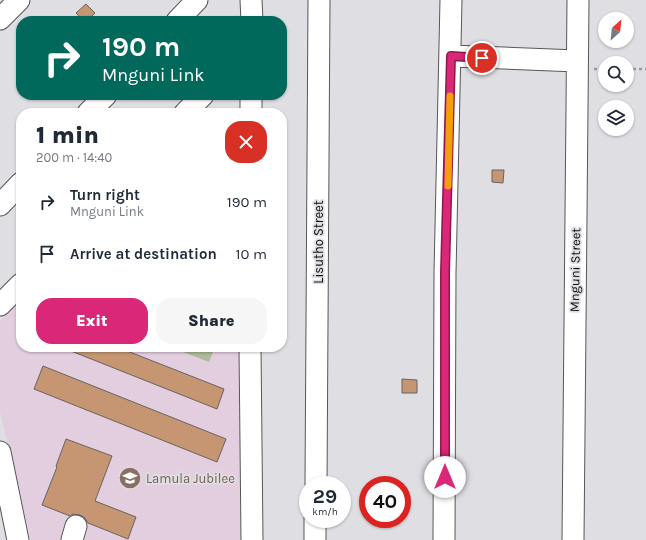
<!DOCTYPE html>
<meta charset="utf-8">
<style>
body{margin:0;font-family:Karla,sans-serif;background:#f6f6f7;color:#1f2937;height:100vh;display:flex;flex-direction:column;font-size:15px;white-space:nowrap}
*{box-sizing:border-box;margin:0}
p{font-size:13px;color:#747a83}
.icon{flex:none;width:22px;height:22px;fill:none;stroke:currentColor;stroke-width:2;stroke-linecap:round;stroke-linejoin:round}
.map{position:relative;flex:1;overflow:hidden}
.sheet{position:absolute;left:16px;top:108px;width:271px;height:244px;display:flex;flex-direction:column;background:#fff;border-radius:16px;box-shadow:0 1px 3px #0004}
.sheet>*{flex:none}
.banner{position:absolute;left:16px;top:16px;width:271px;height:84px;border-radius:16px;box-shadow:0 1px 3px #0004;background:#00695c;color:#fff;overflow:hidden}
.needle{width:26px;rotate:27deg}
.buttons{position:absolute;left:598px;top:12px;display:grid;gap:8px}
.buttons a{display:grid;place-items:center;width:36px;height:36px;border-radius:50%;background:#fff;box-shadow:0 1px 3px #0004;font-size:20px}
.speed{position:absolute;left:299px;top:476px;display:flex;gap:8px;font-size:20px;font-weight:700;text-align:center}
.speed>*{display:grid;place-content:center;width:52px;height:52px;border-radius:50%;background:#fff;box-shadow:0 1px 3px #0004;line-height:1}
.speed small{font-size:10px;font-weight:400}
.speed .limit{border:6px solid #d22;background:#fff;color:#111}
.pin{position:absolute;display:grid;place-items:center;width:34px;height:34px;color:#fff;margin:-17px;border:2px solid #fff;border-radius:50%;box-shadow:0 1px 4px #0007}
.me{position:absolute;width:44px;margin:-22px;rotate:0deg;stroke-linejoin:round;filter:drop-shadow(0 0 3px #0008)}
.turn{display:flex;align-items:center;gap:14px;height:84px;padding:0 20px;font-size:18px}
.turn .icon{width:52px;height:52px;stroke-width:2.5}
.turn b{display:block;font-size:28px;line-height:34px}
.round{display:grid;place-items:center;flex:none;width:42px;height:42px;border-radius:16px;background:#f6f6f7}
.summary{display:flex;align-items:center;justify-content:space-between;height:68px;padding:0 20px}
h1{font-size:24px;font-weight:800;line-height:30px}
.button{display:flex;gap:8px;margin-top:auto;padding:8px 20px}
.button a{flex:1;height:46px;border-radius:16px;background:#db2777;color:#fff;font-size:16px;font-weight:800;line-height:46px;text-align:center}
.button a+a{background:#f6f6f7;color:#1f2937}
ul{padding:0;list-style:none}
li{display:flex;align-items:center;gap:12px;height:52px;padding:0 20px}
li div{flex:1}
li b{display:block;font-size:15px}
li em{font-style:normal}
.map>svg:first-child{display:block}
.education{fill:#e2cede}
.green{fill:#aeba99}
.building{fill:#c69672;stroke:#676361}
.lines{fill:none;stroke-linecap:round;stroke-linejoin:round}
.minor-casing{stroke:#57575b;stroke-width:23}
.path{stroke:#98989b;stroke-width:2.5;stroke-dasharray:3 3;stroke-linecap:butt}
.minor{stroke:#fff;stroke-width:21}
.route-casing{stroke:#8e194d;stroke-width:10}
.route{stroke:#db2777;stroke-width:7}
.slow{stroke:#f59e0b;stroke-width:7}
.labels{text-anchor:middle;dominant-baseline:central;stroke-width:3.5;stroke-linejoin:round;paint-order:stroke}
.street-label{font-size:13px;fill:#0f0f10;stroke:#dedee3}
.education-label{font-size:13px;fill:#785e54;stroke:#dedee3;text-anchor:start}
</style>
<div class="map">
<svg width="646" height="540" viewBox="0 0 646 540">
<rect width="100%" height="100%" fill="#dedee3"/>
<!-- education -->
<path class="education" d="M 21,299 L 21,347 L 244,347 L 243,540 L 31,540 L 0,412 L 0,321 Z"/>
<!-- green -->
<path class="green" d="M 170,347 L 215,347 L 209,362 Z"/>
<!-- building -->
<path class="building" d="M 86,4 L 95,13 L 87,21 L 84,21 L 76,13 Z
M 492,170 L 504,170 L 503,183 L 492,182 Z
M 61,347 L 117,347 L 224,389 L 217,409 Z
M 43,366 L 226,439 L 217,462 L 34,389 Z
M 402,379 L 417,380 L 417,393 L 402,393 Z
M 66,439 L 112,456 L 95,501 L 136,517 L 128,539 L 88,523 L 85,518 L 80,515 L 73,514 L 70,516 L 42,505 L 57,467 L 56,466 Z"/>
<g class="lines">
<!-- minor casing -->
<g class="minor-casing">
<path id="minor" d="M 251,0 L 252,21
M 0,19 L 19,0
M 177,21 L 197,0
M 451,56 L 577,61
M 88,113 L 106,95
M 185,113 L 203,95
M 251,113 L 251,95
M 0,205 L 21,183
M 0,305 L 21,284
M 250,347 L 252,540
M 0,452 L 18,540
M 316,485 L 319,0
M 72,540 L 76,526
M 315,540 L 315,519
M 444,540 L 445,273 L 451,0
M 573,540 L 578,0"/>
</g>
<!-- path -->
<path class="path" d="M 594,69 L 605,69
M 627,69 L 646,69"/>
<!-- minor -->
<use href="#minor" class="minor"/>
</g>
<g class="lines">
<!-- route casing -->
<g class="route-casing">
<path id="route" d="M 445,477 L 445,273 L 451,56 L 482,58"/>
</g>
<!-- route -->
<use href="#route" class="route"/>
<!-- slow -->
<path class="slow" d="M 448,186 L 450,96"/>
</g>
<!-- icons -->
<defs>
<g id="school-disc" transform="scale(1.15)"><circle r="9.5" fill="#8d6e63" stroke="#dedee3"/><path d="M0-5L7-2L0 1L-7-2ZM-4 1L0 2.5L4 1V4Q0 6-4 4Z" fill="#fff"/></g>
</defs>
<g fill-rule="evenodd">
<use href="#school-disc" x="130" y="478"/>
</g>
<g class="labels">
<!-- street labels -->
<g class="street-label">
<text transform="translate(318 242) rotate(-90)">Lisutho Street</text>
<text transform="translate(575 270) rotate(-89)">Mnguni Street</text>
</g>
<!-- education labels -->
<g class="education-label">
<text x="146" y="478">Lamula Jubilee</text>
</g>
</g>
</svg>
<div class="buttons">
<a><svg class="needle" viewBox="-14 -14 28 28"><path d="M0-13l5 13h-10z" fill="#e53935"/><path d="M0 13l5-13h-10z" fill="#747a83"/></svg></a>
<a><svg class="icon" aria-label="search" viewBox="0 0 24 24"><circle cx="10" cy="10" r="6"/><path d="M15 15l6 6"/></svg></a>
<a><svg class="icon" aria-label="layers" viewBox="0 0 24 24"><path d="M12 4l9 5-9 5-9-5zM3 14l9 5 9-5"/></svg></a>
</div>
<div class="speed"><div>29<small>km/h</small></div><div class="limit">40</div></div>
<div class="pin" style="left:482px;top:58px;background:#d93025"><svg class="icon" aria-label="arrive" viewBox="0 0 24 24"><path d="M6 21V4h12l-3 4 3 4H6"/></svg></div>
<svg class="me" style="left:445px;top:477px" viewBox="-20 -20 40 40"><circle r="19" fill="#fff"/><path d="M0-13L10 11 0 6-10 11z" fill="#db2777"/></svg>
<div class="banner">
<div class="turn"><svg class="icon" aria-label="right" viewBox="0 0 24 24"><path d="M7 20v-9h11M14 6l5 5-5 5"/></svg><div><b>190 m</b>Mnguni Link</div></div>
</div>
<section class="sheet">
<div class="summary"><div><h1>1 min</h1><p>200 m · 14:40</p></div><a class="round" style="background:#d93025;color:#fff"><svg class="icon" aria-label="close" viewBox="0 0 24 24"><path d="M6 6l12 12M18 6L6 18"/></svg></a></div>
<ul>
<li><svg class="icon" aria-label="right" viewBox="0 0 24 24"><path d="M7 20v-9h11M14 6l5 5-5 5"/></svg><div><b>Turn right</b><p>Mnguni Link</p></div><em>190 m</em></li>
<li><svg class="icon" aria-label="arrive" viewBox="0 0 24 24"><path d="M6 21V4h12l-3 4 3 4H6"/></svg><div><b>Arrive at destination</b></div><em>10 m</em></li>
</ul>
<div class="button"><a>Exit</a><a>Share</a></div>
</section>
</div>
